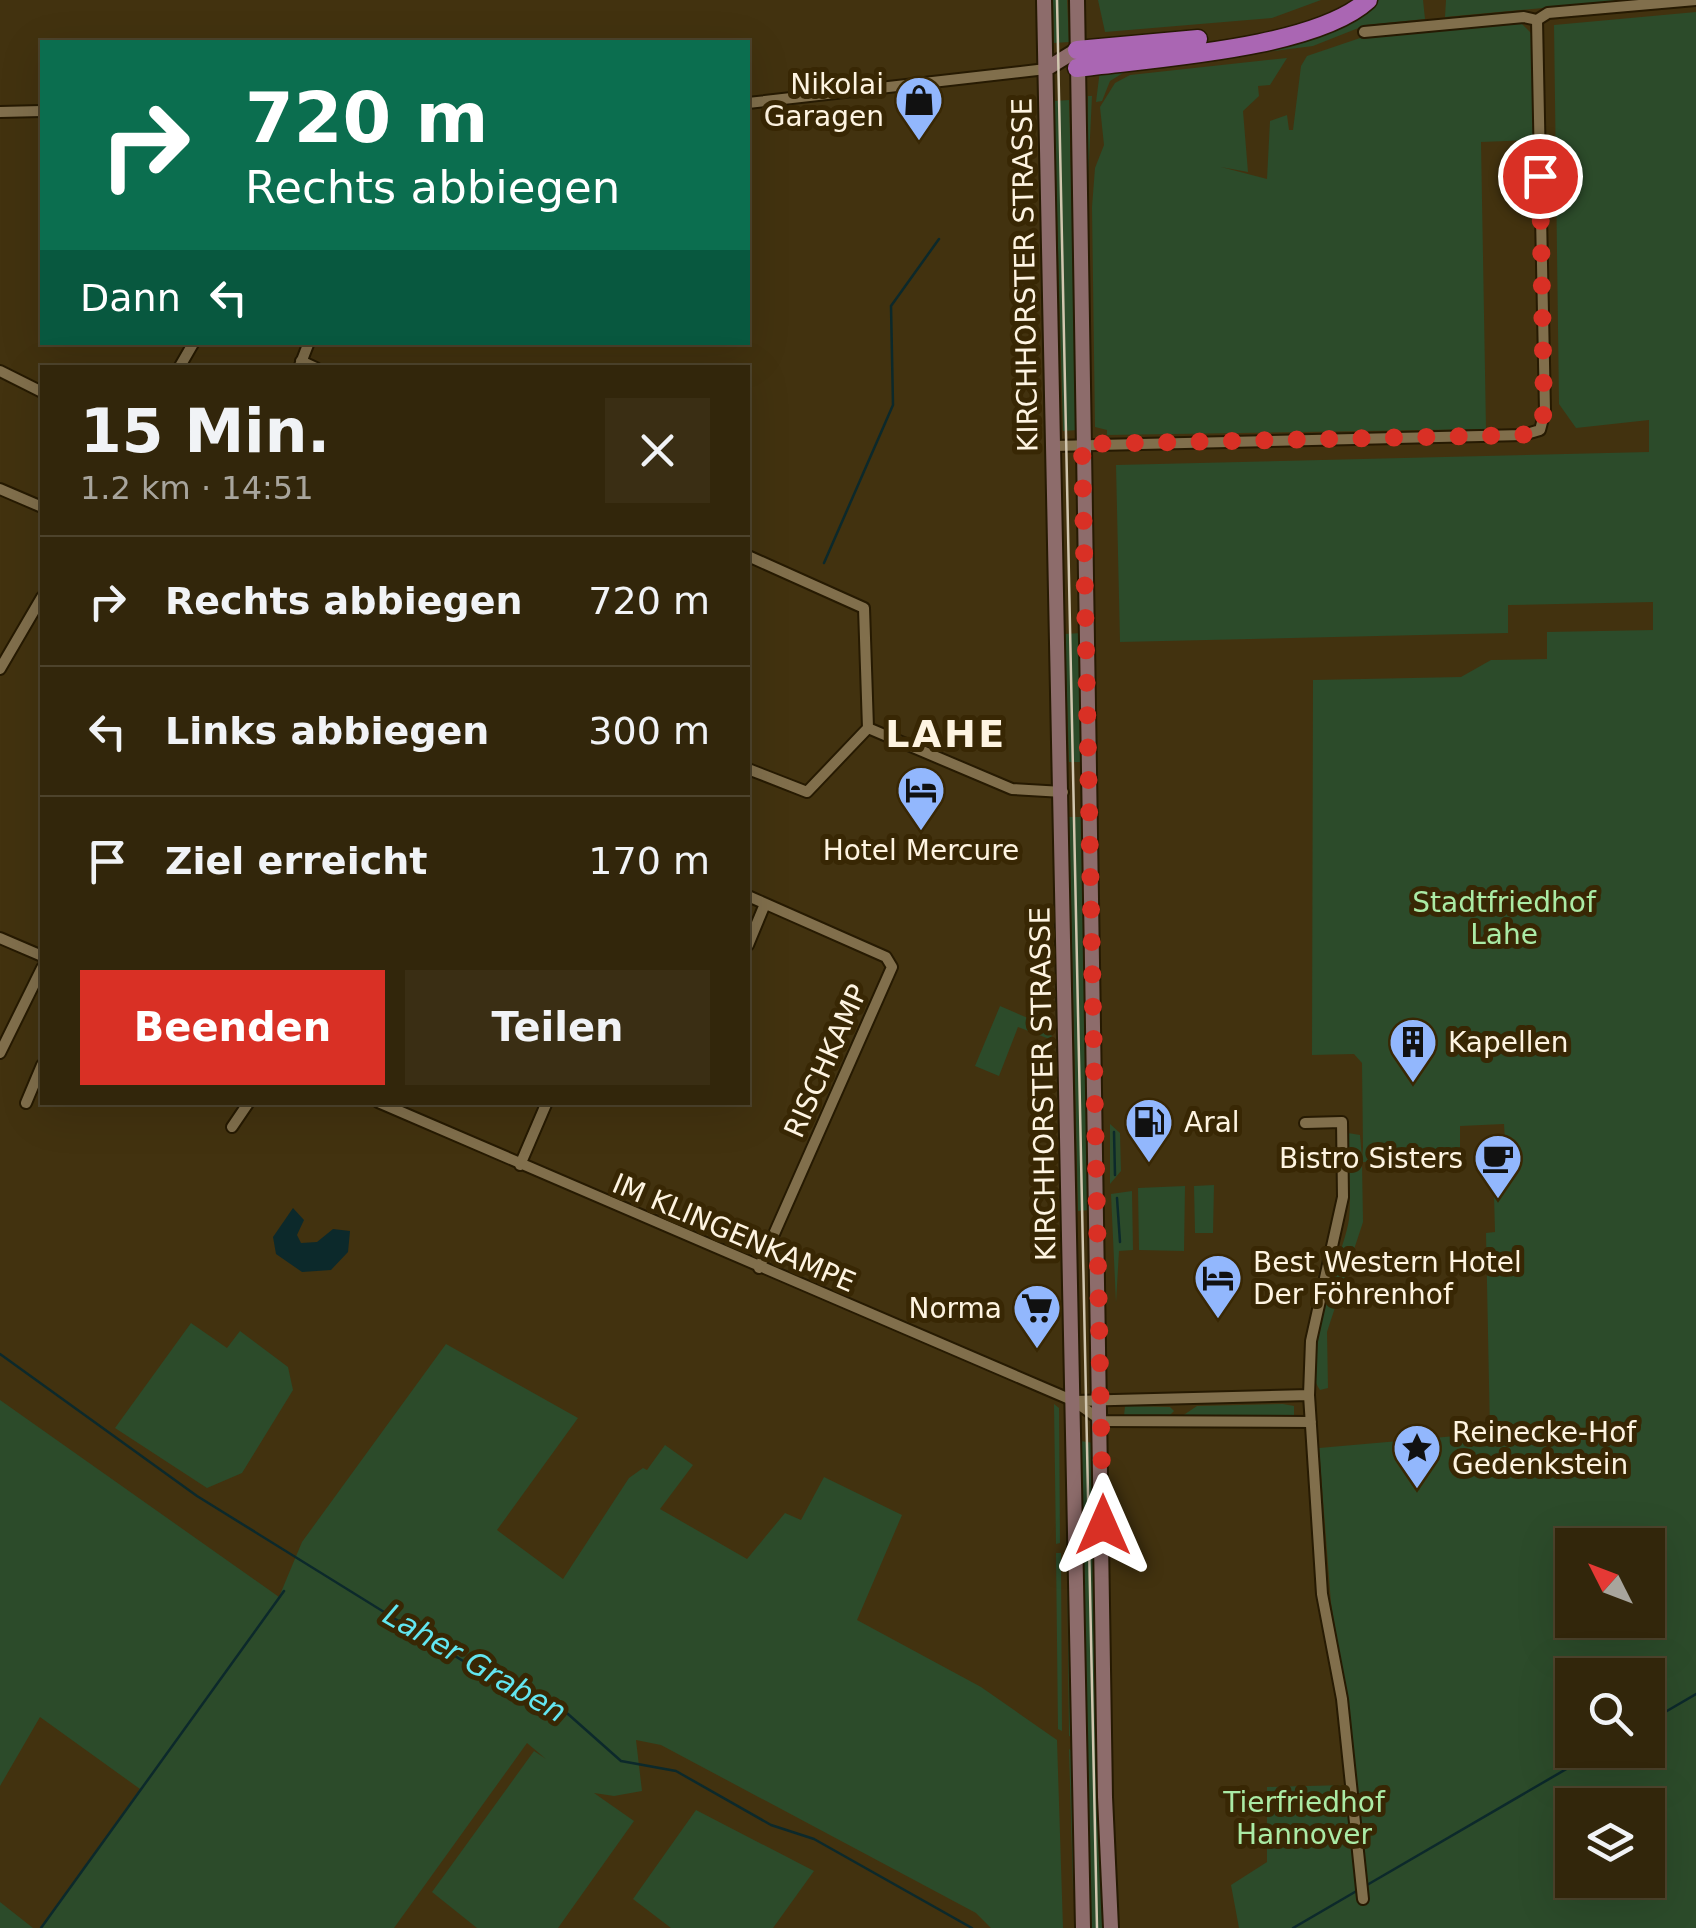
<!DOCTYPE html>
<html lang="de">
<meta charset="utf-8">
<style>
body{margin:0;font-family:"DejaVu Sans",sans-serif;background:#3a2e14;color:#f1f3f6;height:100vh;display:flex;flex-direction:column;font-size:38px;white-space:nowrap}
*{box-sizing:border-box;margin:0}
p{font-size:32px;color:#a8a59d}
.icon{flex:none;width:55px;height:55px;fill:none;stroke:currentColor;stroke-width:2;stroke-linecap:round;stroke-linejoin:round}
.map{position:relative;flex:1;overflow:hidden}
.panel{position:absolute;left:40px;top:365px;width:710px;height:740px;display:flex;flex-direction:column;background:#32260b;border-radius:0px;box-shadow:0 10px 40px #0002,0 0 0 2px #4d432c}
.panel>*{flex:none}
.hud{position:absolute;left:40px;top:40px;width:710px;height:305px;border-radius:0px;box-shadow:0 10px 40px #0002,0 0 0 2px #4d432c;background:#0b6e4f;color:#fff;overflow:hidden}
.needle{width:65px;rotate:312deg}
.controls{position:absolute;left:1555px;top:1528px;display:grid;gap:20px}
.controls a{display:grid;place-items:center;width:110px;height:110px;border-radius:0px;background:#32260b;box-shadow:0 10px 40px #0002,0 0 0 2px #4d432c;font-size:50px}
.pin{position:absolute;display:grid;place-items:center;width:85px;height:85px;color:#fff;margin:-42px;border:5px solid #fff;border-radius:50%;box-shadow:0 2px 10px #0007}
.me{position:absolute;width:110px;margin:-55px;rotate:0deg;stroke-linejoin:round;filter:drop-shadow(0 0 8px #0008)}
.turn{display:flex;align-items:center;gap:35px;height:210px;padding:0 40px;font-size:45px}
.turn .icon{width:130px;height:130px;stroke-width:2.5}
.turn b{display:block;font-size:70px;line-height:85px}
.then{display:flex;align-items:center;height:95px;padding:0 40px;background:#0003;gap:20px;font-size:38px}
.round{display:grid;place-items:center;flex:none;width:105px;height:105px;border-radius:0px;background:#3a2e14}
.headline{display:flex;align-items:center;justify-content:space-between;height:170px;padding:0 40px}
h1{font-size:60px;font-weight:800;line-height:75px}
.primary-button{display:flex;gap:20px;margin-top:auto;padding:20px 40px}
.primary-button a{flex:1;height:115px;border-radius:0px;background:#d93025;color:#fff;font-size:40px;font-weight:800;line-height:115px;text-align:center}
.primary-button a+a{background:#3a2e14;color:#f1f3f6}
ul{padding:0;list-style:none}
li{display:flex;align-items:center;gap:30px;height:130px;padding:0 40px;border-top:2px solid #4d432c}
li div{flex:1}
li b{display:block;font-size:38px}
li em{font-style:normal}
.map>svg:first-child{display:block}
.green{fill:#2c4b2a;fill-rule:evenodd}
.water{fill:#0c292b}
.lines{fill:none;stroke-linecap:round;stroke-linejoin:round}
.stream{stroke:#0c292b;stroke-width:2.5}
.street-casing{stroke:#261a02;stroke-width:14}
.secondary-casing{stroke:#261a02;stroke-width:18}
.highway-casing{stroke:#261a02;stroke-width:21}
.street{stroke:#816f4c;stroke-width:10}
.secondary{stroke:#8d6c6b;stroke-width:14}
.highway{stroke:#aa66b3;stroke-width:18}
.tram{stroke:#d1c6af;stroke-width:2.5}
.route{stroke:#d93025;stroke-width:18;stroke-dasharray:0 32.4}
.labels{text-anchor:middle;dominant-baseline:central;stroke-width:10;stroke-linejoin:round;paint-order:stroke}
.poi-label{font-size:28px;fill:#fef4e1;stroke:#382704;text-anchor:start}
.street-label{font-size:28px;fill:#fef4e1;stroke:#382704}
.park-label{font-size:28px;fill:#aaeba5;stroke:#382704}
.water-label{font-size:30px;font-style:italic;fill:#62e6f1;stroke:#382704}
.district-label{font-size:38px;font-weight:bold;letter-spacing:2.5px;fill:#fef4e1;stroke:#382704}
</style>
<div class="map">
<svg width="1696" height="1928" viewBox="0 0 1696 1928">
<rect width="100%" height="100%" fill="#42320f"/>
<!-- green -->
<path class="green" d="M 1053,0 L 1067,0 L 1069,42 L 1054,43 Z
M 1098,0 L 1321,0 L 1272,18 L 1105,32 Z
M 1375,0 L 1423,0 L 1425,19 L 1366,25 L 1313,46 L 1128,70 L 1110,81 L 1102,101 L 1096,102 L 1100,70 L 1288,42 Z
M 1446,0 L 1630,0 L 1445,17 Z
M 1696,12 L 1696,1928 L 1239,1928 L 1231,1885 L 1267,1862 L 1267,1787 L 1346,1785 L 1352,1844 L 1363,1844 L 1350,1717 L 1331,1603 L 1319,1448 L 1490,1433 L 1486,1233 L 1495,1232 L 1493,1160 L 1498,1157 L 1498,1152 L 1490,1152 L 1490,1141 L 1505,1141 L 1504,1124 L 1460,1126 L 1460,1161 L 1362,1162 L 1363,1222 L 1327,1332 L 1328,1388 L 1320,1390 C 1292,1351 1343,1262 1349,1219 C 1352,1191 1347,1161 1348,1133 L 1360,1135 L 1362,1158 L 1363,1148 L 1362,1063 L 1354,1054 L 1312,1055 L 1313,680 L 1461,677 L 1491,660 L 1547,659 L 1547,632 L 1653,630 L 1653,602 L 1508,605 L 1508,633 L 1120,642 L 1116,465 L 1649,452 L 1649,420 L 1576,428 L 1559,404 L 1554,25 ZM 1572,1545 L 1648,1545 L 1648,1620 L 1572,1620 ZM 1572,1675 L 1648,1675 L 1648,1750 L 1572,1750 ZM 1572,1805 L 1648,1805 L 1648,1880 L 1572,1880 Z
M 1520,22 L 1531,33 L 1534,140 L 1481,142 L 1486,429 L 1107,435 L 1107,430 L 1095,427 L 1092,207 L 1095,168 L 1104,145 L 1100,107 L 1115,83 L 1130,75 L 1287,58 L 1270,85 L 1258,86 L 1259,96 L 1243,111 L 1248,172 L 1221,167 L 1267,179 L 1270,121 L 1287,115 L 1289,130 L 1293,130 L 1301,66 L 1307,56 L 1366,36 Z
M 1088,96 L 1092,96 L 1086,221 L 1092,431 L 1087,425 L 1083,224 Z
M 1069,100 L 1078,430 L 1063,431 L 1054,101 Z
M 1081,633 L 1085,762 L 1069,762 L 1065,634 Z
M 1069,817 L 1083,817 L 1091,1210 L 1078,1211 Z
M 1000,1006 L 1051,1028 L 1052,1040 L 1018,1027 L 999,1076 L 975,1066 Z
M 1110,1124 L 1120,1133 L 1121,1171 L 1110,1184 Z
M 1214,1185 L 1213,1233 L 1195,1233 L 1194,1186 Z
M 1185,1186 L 1184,1251 L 1139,1250 L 1138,1188 Z
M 1132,1191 L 1133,1250 L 1119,1251 L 1116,1303 L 1111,1194 Z
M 191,1323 L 227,1348 L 240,1331 L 288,1367 L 293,1390 L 242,1473 L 207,1488 L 115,1428 Z
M 446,1344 L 578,1418 L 497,1530 L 563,1579 L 629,1478 L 643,1468 L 647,1470 L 665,1445 L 693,1465 L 660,1509 L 747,1559 L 785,1513 L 801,1520 L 824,1477 L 902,1515 L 857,1620 L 981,1687 L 1057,1740 L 1063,1928 L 991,1928 L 976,1913 L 661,1745 L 636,1740 L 642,1791 L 614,1796 L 594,1793 L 634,1821 L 558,1928 L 477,1928 L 432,1892 L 534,1751 L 546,1759 L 527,1743 L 394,1928 L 41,1928 L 140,1789 L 40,1717 L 0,1786 L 0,1400 L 279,1597 L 302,1542 Z
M 1054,1404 L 1059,1408 L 1060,1543 L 1056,1544 Z
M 1283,1404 L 1294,1406 L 1294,1416 L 1182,1416 L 1197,1406 Z
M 1125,1406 L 1170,1407 L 1174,1411 L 1167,1418 L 1124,1416 Z
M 1080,1441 L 1094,1443 L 1107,1928 L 1089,1928 Z
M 1056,1553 L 1061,1553 L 1062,1731 L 1058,1729 Z
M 1067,1555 L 1071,1557 L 1072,1737 L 1069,1736 Z
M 1069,1749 L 1073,1752 L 1075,1890 L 1073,1889 Z
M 696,1810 L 814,1871 L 773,1928 L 671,1928 L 633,1899 Z
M 0,1902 L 33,1928 L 0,1928 Z"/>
<!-- water -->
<path class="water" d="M 293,1208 L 304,1220 L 297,1235 L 301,1243 L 317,1242 L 333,1229 L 350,1231 L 348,1252 L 331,1270 L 302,1272 L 276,1254 L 273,1237 Z"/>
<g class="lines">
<!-- stream -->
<path class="stream" d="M 824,563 L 893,405 L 891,306 L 939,239
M 1114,1132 L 1115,1175
M 1117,1198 L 1120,1242
M 0,1354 L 197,1496 L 505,1687 L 568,1714 L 621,1761 L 676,1771 L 771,1825 L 814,1839 L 972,1928
M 1648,1722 L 1696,1694
M 1367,1885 L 1599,1750
M 41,1928 L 284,1591
M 1293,1928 L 1360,1889"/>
<!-- street casing -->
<g class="street-casing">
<path id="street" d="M 1364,32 L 1524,17 L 1537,20 L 1548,13 L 1696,0
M 748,103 L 1046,69
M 0,112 L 42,111
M 301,361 L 316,368
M 179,368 L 194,342
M 299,368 L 309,342
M 0,371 L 42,392
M 1054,446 L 1523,435 L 1540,430 L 1545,411 L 1537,20
M 0,489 L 42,507
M 748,556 L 864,608 L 868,728
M 0,669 L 42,597
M 868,728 L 1012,789 L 1063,792
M 748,769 L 807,792 L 868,728
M 748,896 L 886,957 L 892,967 L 759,1268
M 0,938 L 42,956
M 748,945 L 765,904
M 0,1053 L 42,968
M 378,1102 L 1074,1401 L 1102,1421 L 1311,1422
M 26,1103 L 42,1065
M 1305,1123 L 1342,1122 L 1343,1197 L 1311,1341 L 1309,1395 L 1322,1594 L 1342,1699 L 1363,1899
M 232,1127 L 249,1102
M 520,1165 L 547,1102
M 1075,1401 L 1309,1395"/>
</g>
<!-- secondary casing -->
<g class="secondary-casing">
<path id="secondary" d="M 1044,0 L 1083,1928
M 1077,0 L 1105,1797 L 1111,1928
M 1046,69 L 1077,50"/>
</g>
<!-- highway casing -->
<g class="highway-casing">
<path id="highway" d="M 1077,50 L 1198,39
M 1077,68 C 1152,58 1315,49 1368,0"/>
</g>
<!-- street -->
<use href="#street" class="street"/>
<!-- secondary -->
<use href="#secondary" class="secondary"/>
<!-- highway -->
<use href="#highway" class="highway"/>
<!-- tram -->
<path class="tram" d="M 1057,0 L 1097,1928"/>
</g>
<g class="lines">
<!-- route -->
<path class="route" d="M 1103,1525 L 1082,444 L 1522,435 L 1540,430 L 1544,411 L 1540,176"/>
</g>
<!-- icons -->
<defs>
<g id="shop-pin" transform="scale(2.5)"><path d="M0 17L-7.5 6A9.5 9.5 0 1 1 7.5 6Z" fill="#92b7fd" stroke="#382704"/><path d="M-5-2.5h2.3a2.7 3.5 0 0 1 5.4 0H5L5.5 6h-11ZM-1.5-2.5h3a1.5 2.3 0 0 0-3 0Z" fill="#111"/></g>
<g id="hotel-pin" transform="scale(2.5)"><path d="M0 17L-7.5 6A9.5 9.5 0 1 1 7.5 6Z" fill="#92b7fd" stroke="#382704"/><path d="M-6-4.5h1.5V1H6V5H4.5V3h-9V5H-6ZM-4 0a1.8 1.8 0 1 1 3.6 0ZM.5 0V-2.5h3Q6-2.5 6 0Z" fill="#111"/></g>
<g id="building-pin" transform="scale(2.5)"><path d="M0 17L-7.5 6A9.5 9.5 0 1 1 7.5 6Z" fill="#92b7fd" stroke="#382704"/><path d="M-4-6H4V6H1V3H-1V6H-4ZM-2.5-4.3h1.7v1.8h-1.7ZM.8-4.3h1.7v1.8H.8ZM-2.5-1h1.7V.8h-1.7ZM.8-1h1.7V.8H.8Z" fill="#111"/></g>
<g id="fuel-pin" transform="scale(2.5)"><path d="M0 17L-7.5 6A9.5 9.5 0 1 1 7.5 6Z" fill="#92b7fd" stroke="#382704"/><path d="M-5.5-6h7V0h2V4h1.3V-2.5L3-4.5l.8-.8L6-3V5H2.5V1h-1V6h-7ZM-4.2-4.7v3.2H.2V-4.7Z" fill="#111"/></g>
<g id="cafe-pin" transform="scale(2.5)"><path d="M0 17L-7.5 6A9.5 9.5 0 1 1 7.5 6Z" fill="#92b7fd" stroke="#382704"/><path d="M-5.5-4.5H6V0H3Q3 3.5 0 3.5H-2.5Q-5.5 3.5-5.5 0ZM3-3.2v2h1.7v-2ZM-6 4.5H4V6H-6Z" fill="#111"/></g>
<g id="supermarket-pin" transform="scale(2.5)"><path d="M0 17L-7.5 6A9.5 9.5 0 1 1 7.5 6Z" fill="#92b7fd" stroke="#382704"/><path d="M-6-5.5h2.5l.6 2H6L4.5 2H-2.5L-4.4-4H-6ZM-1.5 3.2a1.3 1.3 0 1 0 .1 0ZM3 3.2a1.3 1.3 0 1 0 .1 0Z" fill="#111"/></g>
<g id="sight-pin" transform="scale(2.5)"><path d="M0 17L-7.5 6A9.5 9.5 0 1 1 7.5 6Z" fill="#92b7fd" stroke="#382704"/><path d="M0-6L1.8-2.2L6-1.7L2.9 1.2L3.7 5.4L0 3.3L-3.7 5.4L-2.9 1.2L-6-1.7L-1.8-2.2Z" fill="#111"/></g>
</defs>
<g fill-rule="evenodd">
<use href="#shop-pin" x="919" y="100"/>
<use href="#hotel-pin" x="921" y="790"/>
<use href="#building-pin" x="1413" y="1042"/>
<use href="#fuel-pin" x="1149" y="1122"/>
<use href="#cafe-pin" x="1498" y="1158"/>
<use href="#hotel-pin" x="1218" y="1278"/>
<use href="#supermarket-pin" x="1037" y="1308"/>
<use href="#sight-pin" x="1417" y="1448"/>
</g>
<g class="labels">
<!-- poi labels -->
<g class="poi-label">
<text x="884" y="84" text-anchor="end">Nikolai<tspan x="884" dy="32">Garagen</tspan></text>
<text x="921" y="850" text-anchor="middle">Hotel Mercure</text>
<text x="1448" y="1042">Kapellen</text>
<text x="1184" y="1122">Aral</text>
<text x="1463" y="1158" text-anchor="end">Bistro Sisters</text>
<text x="1253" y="1262">Best Western Hotel<tspan x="1253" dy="32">Der Föhrenhof</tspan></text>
<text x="1002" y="1308" text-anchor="end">Norma</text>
<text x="1452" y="1432">Reinecke-Hof<tspan x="1452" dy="32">Gedenkstein</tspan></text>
</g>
<!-- street labels -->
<g class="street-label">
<text transform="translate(1025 275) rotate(-91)">KIRCHHORSTER STRASSE</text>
<text transform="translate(826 1061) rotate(-66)">RISCHKAMP</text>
<text transform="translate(1043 1084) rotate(-91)">KIRCHHORSTER STRASSE</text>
<text transform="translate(734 1233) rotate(23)">IM KLINGENKAMPE</text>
</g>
<!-- park labels -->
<g class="park-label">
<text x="1504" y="902">Stadtfriedhof<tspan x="1504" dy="32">Lahe</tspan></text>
<text x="1304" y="1802">Tierfriedhof<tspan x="1304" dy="32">Hannover</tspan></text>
</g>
<!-- water labels -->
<g class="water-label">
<text transform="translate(475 1663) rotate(30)">Laher Graben</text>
</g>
<!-- district labels -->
<g class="district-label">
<text x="946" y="734">LAHE</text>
</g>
</g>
</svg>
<div class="controls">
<a><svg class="needle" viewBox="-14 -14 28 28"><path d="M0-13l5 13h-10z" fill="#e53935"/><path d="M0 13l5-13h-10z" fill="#a8a59d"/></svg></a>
<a><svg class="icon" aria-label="search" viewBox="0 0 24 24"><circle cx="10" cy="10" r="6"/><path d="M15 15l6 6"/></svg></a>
<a><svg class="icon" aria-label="layers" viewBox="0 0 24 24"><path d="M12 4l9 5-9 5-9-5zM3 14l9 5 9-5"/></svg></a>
</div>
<div class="pin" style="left:1540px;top:176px;background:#d93025"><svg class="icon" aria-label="arrive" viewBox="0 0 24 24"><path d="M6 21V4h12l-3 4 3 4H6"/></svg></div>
<svg class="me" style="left:1103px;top:1525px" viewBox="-20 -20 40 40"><path d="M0-17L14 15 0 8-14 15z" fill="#d93025" stroke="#fff" stroke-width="4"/></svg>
<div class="hud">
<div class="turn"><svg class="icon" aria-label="right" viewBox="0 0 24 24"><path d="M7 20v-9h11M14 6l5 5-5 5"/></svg><div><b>720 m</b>Rechts abbiegen</div></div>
<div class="then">Dann<svg class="icon" aria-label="left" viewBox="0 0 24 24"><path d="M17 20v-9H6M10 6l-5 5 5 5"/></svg></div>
</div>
<section class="panel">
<div class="headline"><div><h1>15 Min.</h1><p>1.2 km · 14:51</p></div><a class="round"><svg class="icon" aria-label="close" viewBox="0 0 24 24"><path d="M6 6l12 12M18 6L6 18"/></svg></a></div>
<ul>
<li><svg class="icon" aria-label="right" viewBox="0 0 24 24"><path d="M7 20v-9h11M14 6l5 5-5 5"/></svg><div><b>Rechts abbiegen</b></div><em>720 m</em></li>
<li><svg class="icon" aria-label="left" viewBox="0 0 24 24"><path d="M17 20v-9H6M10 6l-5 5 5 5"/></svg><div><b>Links abbiegen</b></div><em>300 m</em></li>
<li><svg class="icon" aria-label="arrive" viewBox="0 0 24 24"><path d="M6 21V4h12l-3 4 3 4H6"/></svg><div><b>Ziel erreicht</b></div><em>170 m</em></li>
</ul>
<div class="primary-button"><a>Beenden</a><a>Teilen</a></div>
</section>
</div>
